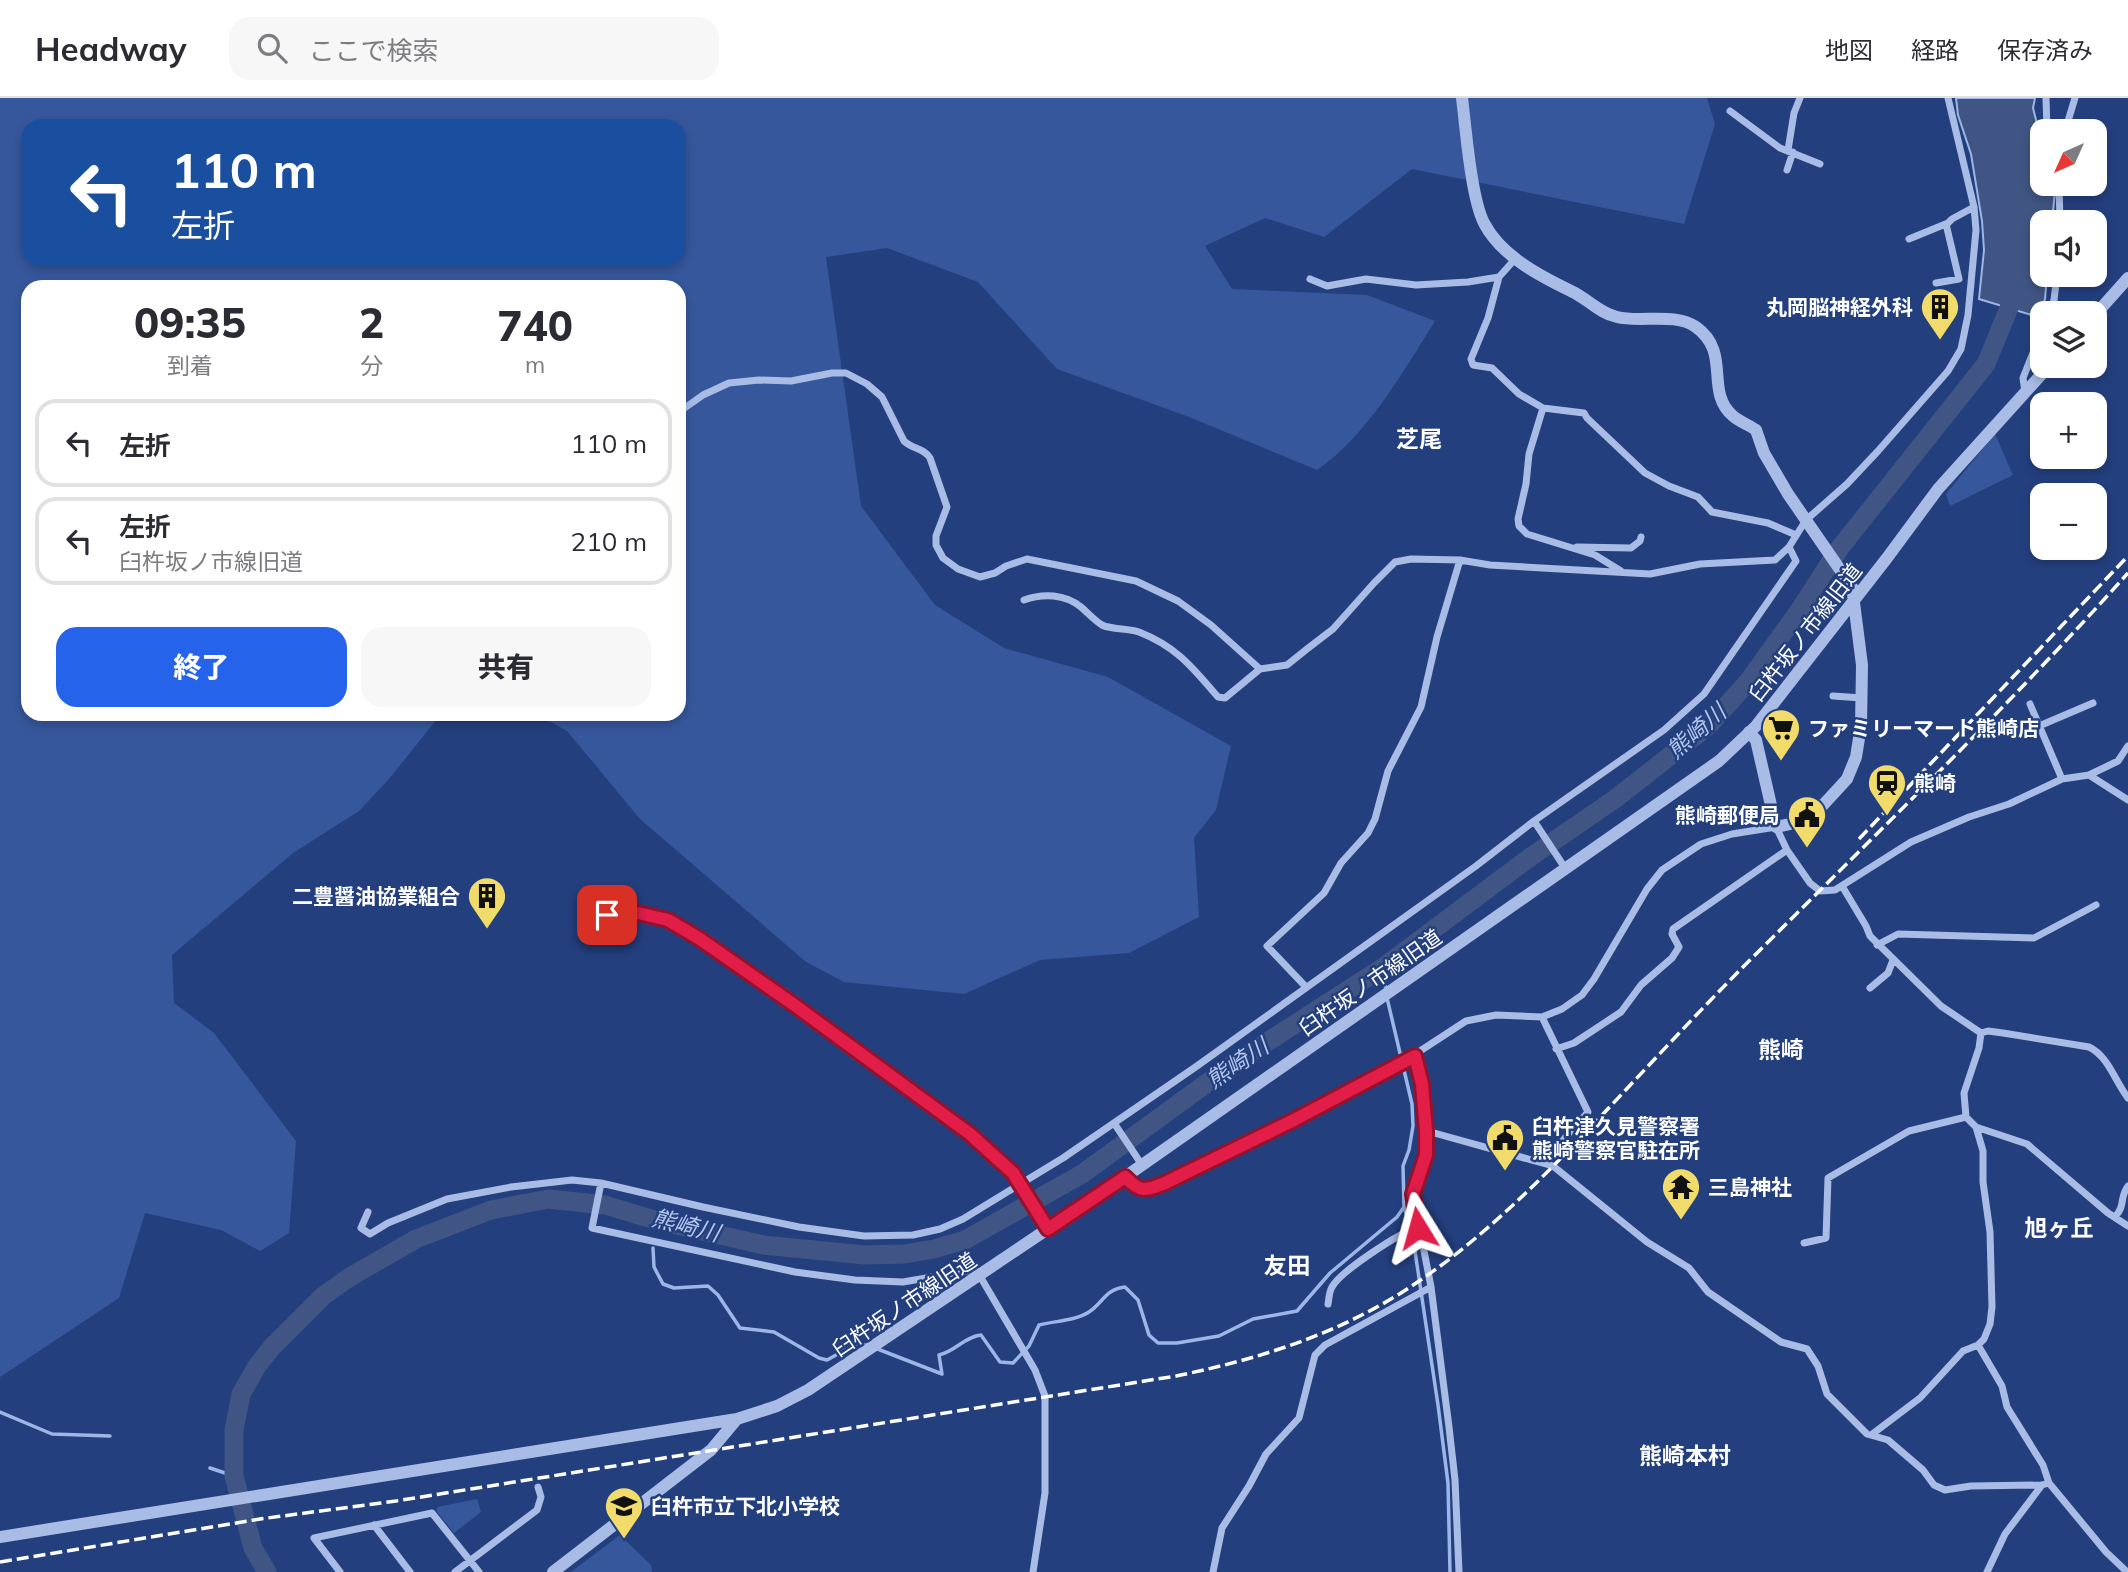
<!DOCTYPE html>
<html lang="ja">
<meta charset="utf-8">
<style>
body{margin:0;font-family:Mulish,"Noto Sans JP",sans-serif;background:#f7f7f7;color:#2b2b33;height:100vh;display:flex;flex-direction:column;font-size:26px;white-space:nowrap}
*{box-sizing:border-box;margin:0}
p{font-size:23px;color:#7c7c81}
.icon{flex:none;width:38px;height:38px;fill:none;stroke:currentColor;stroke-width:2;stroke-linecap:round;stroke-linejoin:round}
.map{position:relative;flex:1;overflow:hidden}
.side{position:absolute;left:21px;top:182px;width:665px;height:441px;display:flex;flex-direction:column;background:#fff;border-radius:21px;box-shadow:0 4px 10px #0003}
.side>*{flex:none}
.banner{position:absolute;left:21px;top:21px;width:665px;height:147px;border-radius:21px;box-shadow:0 4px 10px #0003;background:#1a4fa0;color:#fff;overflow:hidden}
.needle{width:46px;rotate:225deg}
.tools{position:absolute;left:2030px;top:21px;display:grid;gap:14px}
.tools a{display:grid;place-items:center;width:77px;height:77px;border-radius:14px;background:#fff;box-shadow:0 4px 10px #0003;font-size:35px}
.pin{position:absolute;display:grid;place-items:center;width:60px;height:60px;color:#fff;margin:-30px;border-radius:14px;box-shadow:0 4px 10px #0006}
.me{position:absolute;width:77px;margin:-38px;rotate:352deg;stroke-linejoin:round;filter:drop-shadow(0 0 5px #0008)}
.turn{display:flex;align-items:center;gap:24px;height:147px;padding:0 35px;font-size:32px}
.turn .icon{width:91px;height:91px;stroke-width:2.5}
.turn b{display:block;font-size:49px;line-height:60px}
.eta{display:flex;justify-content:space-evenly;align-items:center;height:119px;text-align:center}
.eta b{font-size:42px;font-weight:800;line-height:49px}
.cta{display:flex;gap:14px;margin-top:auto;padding:14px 35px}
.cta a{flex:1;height:80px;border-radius:21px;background:#2563eb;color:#fff;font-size:28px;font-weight:800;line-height:80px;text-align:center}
.cta a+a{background:#f7f7f7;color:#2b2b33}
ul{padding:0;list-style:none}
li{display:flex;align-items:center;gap:21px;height:88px;margin:0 14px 10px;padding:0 21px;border:4px solid #e1e1e2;border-radius:21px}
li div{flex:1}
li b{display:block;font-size:26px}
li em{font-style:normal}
header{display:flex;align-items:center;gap:42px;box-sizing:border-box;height:98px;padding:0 35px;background:#fff;border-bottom:2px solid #e1e1e2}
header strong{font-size:33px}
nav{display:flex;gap:38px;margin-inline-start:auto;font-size:24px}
.search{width:490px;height:63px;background:#f7f7f7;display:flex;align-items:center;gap:18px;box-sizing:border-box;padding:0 24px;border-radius:21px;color:#7c7c81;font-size:26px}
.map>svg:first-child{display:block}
.green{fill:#36579c;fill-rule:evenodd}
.water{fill:#405583;stroke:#9cb6e7;stroke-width:2}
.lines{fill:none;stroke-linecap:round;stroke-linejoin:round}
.stream{stroke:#9cb6e7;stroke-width:3.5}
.river{stroke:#405583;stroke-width:19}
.minor{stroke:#a8bce6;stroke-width:7}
.tertiary{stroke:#a8bce6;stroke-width:12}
.rail{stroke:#fff;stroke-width:3.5;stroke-dasharray:12 5;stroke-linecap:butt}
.route-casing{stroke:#92132f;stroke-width:18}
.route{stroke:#e11d48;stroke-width:12}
.labels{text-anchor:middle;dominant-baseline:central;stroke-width:5;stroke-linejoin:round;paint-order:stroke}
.poi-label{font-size:21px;font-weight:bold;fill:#fff;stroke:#233f7e;text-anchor:start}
.street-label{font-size:21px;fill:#fff;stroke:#233f7e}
.neighbourhood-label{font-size:23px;font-weight:bold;fill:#fff;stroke:#233f7e}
.water-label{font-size:23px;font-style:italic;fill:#b3c7ee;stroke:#233f7e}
</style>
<header>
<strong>Headway</strong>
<div class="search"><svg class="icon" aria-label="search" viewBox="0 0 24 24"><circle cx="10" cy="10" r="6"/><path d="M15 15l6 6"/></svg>ここで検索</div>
<nav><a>地図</a><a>経路</a><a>保存済み</a></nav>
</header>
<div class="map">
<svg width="2128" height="1474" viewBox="0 0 2128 1474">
<rect width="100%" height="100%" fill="#233f7e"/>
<!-- green -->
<path class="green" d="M 0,0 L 1707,0 L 1715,26 L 1684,126 L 1412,71 L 1324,139 L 1265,120 L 1205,148 L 1232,191 L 1367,197 L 1435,223 C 1403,274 1367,338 1317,372 L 1189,319 L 1057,271 L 978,184 L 887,150 L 826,159 L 861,408 L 935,507 L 1004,550 L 1108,579 L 1231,648 L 1216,712 L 1194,740 L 1199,819 L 1129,855 L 1040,862 L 964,896 L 844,884 L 806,864 L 640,721 L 567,633 L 536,616 L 679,616 L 679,189 L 28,189 L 28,616 L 441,616 L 389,681 L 359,713 L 293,755 L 172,857 L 174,905 L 214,935 L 296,1043 L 289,1135 L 260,1153 L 221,1132 L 145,1115 L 119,1200 L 0,1279 ZM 28,28 L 679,28 L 679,161 L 28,161 Z
M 1995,336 L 2013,377 L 1950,408 L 1946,396 Z
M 477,1401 L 481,1414 L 454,1435 L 437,1414 L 437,1409 Z
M 620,1437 L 651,1467 L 652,1474 L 571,1474 Z"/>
<!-- water -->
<path class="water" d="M 1956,0 L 2035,0 L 2033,10 L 2042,45 L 2042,86 L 2053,86 L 2055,93 L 2052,124 L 2042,124 L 2042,177 L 2047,177 L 2045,201 L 2038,219 L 1979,201 L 1984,152 L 1982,123 L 1971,56 L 1958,17 Z"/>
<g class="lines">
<!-- stream -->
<path class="stream" d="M 1382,870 L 1386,892
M 1387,900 L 1412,1006 L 1413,1028 L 1409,1052 L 1403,1068 L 1404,1109 L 1413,1140 L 1438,1307 L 1448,1385 L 1450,1474
M 653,1150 L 654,1169 L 663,1186 L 674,1190 L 708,1188 L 718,1197 L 740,1230 L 774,1234 L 819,1260 L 827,1262 L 858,1245 L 868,1248
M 875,1250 L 942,1276 L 939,1257 C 956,1253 964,1239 981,1237 L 1000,1264 L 1013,1265 L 1029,1248 L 1039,1227 C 1054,1223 1075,1223 1089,1214 C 1104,1204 1104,1192 1125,1189 L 1138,1202 L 1149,1237 L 1158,1245 L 1177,1245 L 1219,1238 L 1253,1221 L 1297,1213 L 1330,1175 L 1397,1119 L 1404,1109
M 0,1314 L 52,1336 L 110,1338
M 210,1370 L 234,1378"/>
<!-- river -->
<path class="river" d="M 267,1474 L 253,1450 L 234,1378 L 234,1332 L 241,1296 L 257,1268 L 272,1249 L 323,1198 L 350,1179 L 416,1141 L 491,1112 L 548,1101 L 605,1107 L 655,1122 L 763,1147 L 865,1157 L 904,1156 L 934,1151 L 965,1142 L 1082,1076 L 1233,966 L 1382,870 L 1529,760 L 1615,701 L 1708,628 L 1747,585 L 1799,513 L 1839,451 L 1986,266 L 2009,210 L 2015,184"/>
<!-- minor -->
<path class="minor" d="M 2046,0 L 2047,33
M 1730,13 L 1780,50 L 1820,66
M 2065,33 L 2075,0
M 1788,52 L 1794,15 L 1800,0
M 1787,72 L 1793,54
M 2059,86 L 2060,124
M 1909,141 L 1948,125 L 1952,121 L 1974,109
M 1516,160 L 1499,179 L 1488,220 L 1471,261 L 1473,267 L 1492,270 L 1519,296 L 1543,310 L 1584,315 L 1587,320 L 1645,375 L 1669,388 L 1698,399 L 1712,414 L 1768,425 L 1796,437
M 1310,181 L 1327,188 L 1366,181 L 1416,187 L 1468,184 L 1499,179
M 1936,185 L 1959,181 L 1946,126
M 2049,215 L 2054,202 L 2057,177
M 2025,294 L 2023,280 L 2042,232
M 1543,310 L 1529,356 L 1526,386 L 1518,421 L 1519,428 L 1527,436 L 1595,457 L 1621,473
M 679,314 L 703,297 L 729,285 L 759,282 L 791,283 L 832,275 L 846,275 L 867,286 L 882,299 L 904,343 C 912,351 924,350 930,360 L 947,409 L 936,438 L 936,447 L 943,460 L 958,471 L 980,479 L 995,475 L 1006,468 L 1027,461 L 1136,483 L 1178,503 L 1211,527 L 1260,571
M 1577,449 L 1631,450 L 1640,443 L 1641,439
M 1024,502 C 1043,495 1065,496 1081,509 C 1088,515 1094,522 1102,527 C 1112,532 1128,530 1139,534 C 1177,549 1192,569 1218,599 L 1225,600 L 1260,571 L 1287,567 L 1307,551 L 1333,531 L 1374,485 L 1395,464 L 1411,461 L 1460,462 L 1490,467 L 1650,476 L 1700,466 L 1775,462 L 1789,449 L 1806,422 L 1847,386 L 1878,353 L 1948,273 L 1961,251 L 1968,217 L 1976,132 L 1974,109 L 1948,0
M 1833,598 L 1862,600
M 2030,606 L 2062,681
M 2039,628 L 2093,605
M 2089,677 L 2128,702
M 1534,723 L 1565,770
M 1842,788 L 1866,828 L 1870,838 L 1941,908 L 1981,935 L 1988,933 L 2003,935 L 2089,949 C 2108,958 2115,983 2128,1000
M 607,817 L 637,815 L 669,822 L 700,841 L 793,906 L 912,991 L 970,1036 L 1013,1075 L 1048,1131
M 1877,847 L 1898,836 L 2034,840 L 2096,807
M 1306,889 L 1267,848 L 1324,795 L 1341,765 L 1368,735 L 1375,721 L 1388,673 L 1421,609 L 1437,539 L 1460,462
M 1870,890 L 1888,875 L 1893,862
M 1981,935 L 1979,950 L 1964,995 L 1966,1019 L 1976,1029 L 2027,1046 L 2108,1115 L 2128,1128
M 1556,951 L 1574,945 L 1621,914 L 1641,887 L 1672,860 L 1679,849 L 1672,836 L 1673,831 L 1787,752
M 1415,958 L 1422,986 L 1426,1057 L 1413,1096 L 1431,1189 L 1449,1329 L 1455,1382 L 1459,1474
M 1114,1025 L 1142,1067
M 1427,1033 L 1553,1068 L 1647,1144 L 1689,1170 L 1708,1194 L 1781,1244 L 1807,1251 L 1818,1268 L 1827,1296 L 1867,1336 L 1888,1342 L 1923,1372 L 1934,1387 L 1945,1392 L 1971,1388 L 2042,1387 L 2049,1385 L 2043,1367 L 2007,1309 L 2002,1288 L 1978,1247 L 1984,1241 L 1990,1226 L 1992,1209 L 1990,1134 L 1983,1084 L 1983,1053 L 1976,1029
M 1537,1062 L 1553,1053 L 1588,1014 L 1542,919
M 1125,1079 C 1141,1095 1145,1093 1165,1085 L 1294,1022 L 1394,970 L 1466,923 L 1496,917 L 1542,919 L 1562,911 L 1582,897 L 1594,881 L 1647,791 L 1662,772 L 1701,746 L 1732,736 L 1776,729 L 1787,752 L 1810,785 L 1820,793 L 1835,792 L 1911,744 L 1969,719 L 2009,706 L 2062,681 L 2089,677 L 2118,663 L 2128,648
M 601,1085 L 592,1130 L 795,1174 L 855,1182 L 903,1184 L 967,1173 L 977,1173 L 1035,1272 L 1045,1298 L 1045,1395 L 1033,1474
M 368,1114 L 361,1130 L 370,1136 L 388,1125 L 447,1101 L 511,1089 L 572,1082 L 601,1085 L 703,1109 L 799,1129 L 864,1138 L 913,1137 L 940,1131 L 963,1121 L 1063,1060 L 1197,968 L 1476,768 L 1534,723 L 1664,632 L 1704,596 L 1796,463 L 1789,449
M 2115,1119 C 2126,1107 2119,1100 2128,1088
M 1804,1145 L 1826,1140 L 1828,1080 L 1909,1033 L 1966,1019
M 1328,1206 C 1329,1201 1329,1194 1332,1189 C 1340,1174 1401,1133 1418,1130
M 1871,1337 L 1920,1300 L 1963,1253 L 1978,1247
M 2049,1385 L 2106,1454 L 2127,1474
M 374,1427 L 410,1474
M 340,1474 L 314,1440 L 432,1415 L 479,1474
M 455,1474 L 537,1412 L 541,1399 L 538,1389
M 1213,1474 L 1222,1430 L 1249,1388 L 1266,1356 L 1299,1320 L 1315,1257 L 1325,1247 L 1431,1189
M 1987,1474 L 2005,1436 L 2042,1387"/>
<!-- tertiary -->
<path class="tertiary" d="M 1462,0 C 1466,32 1471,99 1484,125 C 1501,158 1540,178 1571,193 C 1588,201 1599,215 1617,219 C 1641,225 1675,214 1696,229 C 1732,255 1704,293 1733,318 C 1740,324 1749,327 1756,332 L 1764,355 L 1788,396 L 1852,489 L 1862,567 L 1861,628 L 1856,659 L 1847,681 L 1824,706 L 1808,719 L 1799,724 L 1776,729 L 1756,642 L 1749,634
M 2095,217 L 2128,180
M 0,1439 L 737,1321 L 777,1308 L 808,1292 L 1125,1079 L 1719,663 L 1756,628 L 1887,460 L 1938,391 L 2049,268
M 553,1474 L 711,1352 L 737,1321"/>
<!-- rail -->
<path class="rail" d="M 1859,741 L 2128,458
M 0,1464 L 260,1421 L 396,1403 L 1176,1278 C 1255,1262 1332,1238 1401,1195 C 1472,1150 1531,1092 1588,1032 C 1642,975 1695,917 1750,862 C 1878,734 2008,609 2128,475"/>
</g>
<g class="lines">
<!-- route casing -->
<g class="route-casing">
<path id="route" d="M 607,817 L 638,815 L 668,822 L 700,841 L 793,906 L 970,1036 L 1013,1075 L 1048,1131 L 1125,1079 C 1141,1095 1145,1093 1165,1085 L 1294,1022 L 1415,958 L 1422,986 L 1426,1033 L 1426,1057 L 1413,1096 L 1418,1130"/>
</g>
<!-- route -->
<use href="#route" class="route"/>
</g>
<!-- icons -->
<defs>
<g id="building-pin" transform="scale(2.0125)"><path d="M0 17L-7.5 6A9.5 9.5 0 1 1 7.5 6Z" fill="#f1db6b" stroke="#233f7e"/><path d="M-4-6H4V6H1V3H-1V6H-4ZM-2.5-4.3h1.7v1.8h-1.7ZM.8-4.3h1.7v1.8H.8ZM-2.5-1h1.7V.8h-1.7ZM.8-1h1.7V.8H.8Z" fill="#111"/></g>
<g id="supermarket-pin" transform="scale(2.0125)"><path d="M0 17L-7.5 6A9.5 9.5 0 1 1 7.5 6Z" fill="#f1db6b" stroke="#233f7e"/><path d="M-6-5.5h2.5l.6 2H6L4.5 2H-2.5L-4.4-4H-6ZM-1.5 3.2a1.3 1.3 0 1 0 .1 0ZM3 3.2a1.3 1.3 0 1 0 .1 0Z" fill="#111"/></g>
<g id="station-pin" transform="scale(2.0125)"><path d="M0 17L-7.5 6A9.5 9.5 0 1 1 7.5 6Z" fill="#f1db6b" stroke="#233f7e"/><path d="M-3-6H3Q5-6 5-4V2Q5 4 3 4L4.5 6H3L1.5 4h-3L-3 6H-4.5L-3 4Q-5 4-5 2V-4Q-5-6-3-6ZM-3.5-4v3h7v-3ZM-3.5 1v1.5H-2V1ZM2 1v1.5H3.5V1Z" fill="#111"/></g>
<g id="civic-pin" transform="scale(2.0125)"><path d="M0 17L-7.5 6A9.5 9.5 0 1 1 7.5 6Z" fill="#f1db6b" stroke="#233f7e"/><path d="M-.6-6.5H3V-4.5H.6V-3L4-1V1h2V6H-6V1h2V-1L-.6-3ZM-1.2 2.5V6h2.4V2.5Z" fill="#111"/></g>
<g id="temple-pin" transform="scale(2.0125)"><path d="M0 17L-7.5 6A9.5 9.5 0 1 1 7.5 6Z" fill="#f1db6b" stroke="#233f7e"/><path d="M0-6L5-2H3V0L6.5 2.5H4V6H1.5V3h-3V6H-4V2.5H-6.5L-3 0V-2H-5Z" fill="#111"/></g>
<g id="school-pin" transform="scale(2.0125)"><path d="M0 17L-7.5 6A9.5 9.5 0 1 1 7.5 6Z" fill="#f1db6b" stroke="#233f7e"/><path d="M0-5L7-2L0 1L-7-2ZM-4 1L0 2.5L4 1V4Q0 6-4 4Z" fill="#111"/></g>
</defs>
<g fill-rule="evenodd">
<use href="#building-pin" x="1940" y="209"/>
<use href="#supermarket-pin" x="1781" y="630"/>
<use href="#station-pin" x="1887" y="685"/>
<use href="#civic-pin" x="1807" y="717"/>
<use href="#building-pin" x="487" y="798"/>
<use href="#civic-pin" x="1505" y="1040"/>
<use href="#temple-pin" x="1681" y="1089"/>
<use href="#school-pin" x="624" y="1408"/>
</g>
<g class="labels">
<!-- poi labels -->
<g class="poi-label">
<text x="1913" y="209" text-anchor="end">丸岡脳神経外科</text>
<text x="1808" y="630">ファミリーマート熊崎店</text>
<text x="1914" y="685">熊崎</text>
<text x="1780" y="717" text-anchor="end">熊崎郵便局</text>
<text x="460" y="798" text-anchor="end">二豊醤油協業組合</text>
<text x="1532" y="1028">臼杵津久見警察署<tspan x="1532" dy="24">熊崎警察官駐在所</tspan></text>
<text x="1708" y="1089">三島神社</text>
<text x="651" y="1408">臼杵市立下北小学校</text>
</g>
<!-- street labels -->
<g class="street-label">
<text transform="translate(1805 534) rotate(-52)">臼杵坂ノ市線旧道</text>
<text transform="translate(1370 884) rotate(-35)">臼杵坂ノ市線旧道</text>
<text transform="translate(904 1206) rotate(-34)">臼杵坂ノ市線旧道</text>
</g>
<!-- neighbourhood labels -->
<g class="neighbourhood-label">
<text x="1419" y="340">芝尾</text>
<text x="1781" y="951">熊崎</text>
<text x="2059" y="1129">旭ヶ丘</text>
<text x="1287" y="1167">友田</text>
<text x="1685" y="1357">熊崎本村</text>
</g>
<!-- water labels -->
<g class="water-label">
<text transform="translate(1696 633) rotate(-41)">熊崎川</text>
<text transform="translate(1237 965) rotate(-34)">熊崎川</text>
<text transform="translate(686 1127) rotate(14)">熊崎川</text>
</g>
</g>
</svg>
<div class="tools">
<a><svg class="needle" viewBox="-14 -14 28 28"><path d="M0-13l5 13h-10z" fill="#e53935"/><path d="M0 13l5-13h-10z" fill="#7c7c81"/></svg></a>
<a><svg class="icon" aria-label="sound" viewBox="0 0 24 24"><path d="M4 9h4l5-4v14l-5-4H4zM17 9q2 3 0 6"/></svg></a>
<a><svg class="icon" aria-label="layers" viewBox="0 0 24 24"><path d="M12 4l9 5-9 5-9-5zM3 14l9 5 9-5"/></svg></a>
<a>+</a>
<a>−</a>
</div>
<div class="pin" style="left:607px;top:817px;background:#d93025"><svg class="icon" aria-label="arrive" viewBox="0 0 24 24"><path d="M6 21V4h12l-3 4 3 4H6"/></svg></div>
<svg class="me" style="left:1418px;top:1130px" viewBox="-20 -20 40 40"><path d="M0-17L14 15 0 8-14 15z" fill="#e11d48" stroke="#fff" stroke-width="4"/></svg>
<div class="banner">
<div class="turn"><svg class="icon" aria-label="left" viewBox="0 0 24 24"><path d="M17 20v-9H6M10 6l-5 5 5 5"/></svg><div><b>110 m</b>左折</div></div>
</div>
<section class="side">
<div class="eta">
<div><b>09:35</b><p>到着</p></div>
<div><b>2</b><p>分</p></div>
<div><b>740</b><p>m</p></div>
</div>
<ul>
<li><svg class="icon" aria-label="left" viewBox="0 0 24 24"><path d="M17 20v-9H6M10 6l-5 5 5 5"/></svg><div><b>左折</b></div><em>110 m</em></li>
<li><svg class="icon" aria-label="left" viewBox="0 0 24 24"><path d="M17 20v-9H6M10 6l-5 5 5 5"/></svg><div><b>左折</b><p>臼杵坂ノ市線旧道</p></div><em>210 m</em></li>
</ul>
<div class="cta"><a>終了</a><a>共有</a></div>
</section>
</div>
